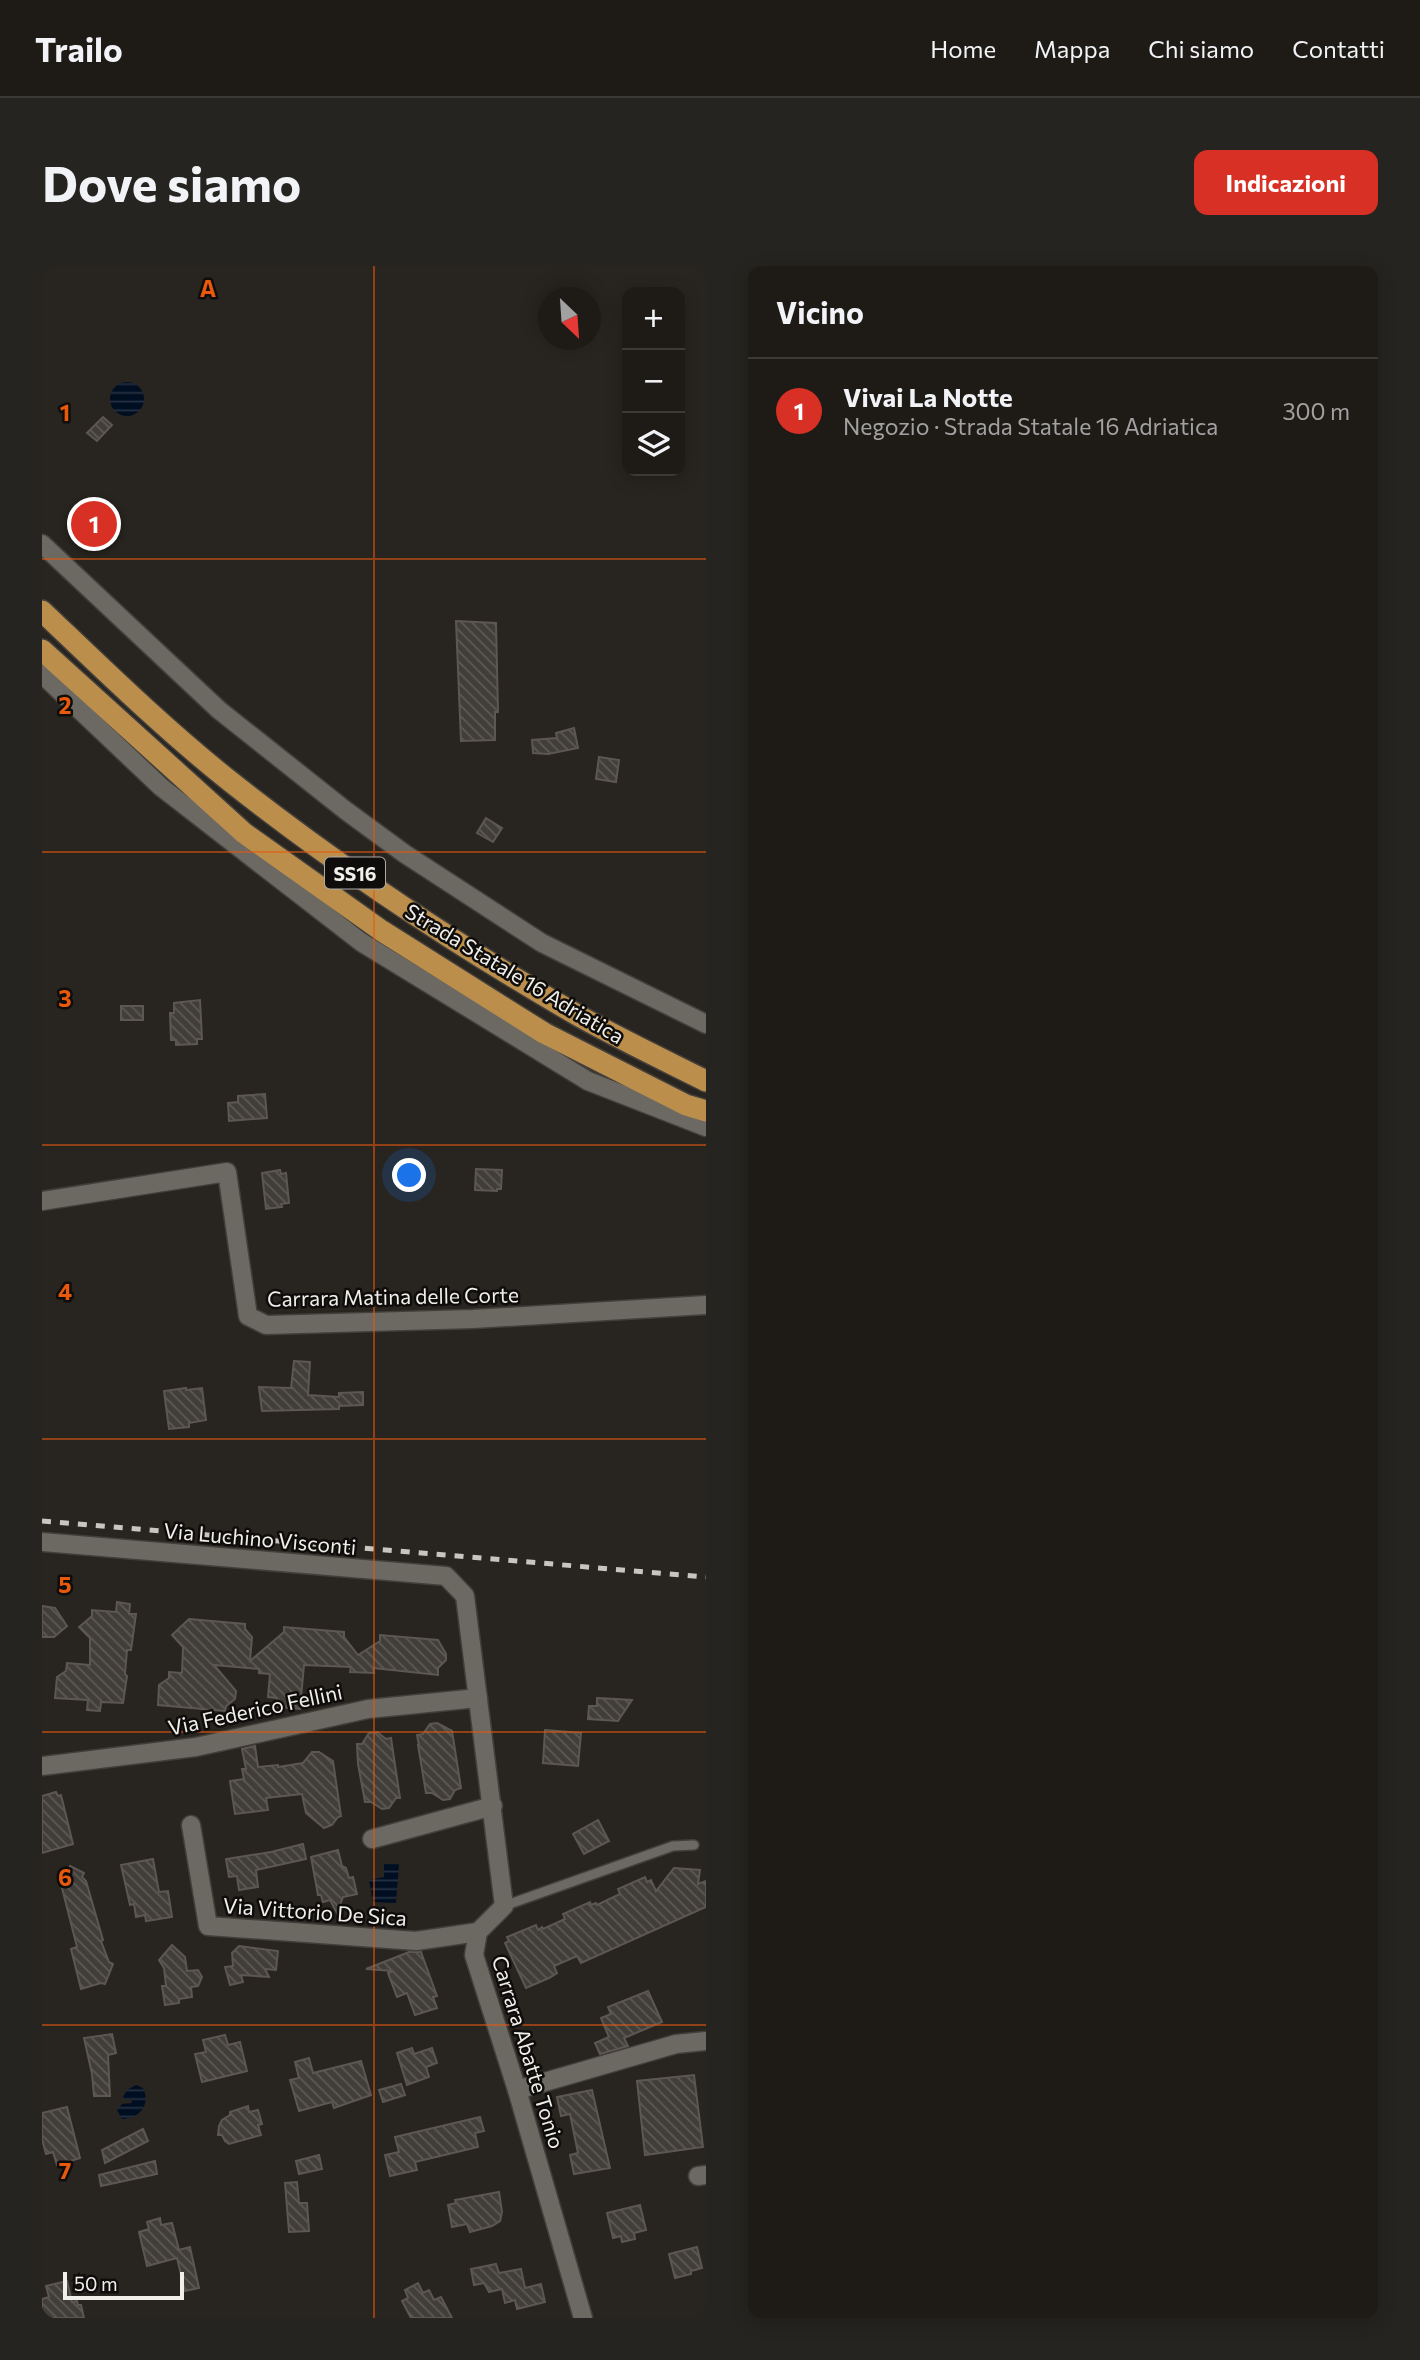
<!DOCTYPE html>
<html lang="it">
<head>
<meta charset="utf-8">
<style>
  body { margin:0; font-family:Commissioner,sans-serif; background:#262420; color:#f1f3f6 }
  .controls { position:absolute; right:21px; top:21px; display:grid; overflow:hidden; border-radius:14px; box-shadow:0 4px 18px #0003 }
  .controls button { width:63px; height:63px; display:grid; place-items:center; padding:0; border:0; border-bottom:2px solid #3c3936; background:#1e1b17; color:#f1f3f6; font:35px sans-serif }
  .compass { position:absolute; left:496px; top:21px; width:63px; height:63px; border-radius:50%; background:#1e1b17; box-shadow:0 4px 18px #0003; rotate:155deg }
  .scale { position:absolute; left:21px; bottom:18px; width:121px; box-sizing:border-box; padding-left:7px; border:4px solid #f1efeb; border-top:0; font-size:19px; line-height:24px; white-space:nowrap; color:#f1efeb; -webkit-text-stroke:5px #0f0d0b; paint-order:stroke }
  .you { position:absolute; left:368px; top:910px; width:24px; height:24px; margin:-18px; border:5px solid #fff; border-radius:50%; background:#1a73e8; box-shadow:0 0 0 10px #1a73e833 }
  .badge { display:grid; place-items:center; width:46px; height:46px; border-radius:50%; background:#d93025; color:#fff; font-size:23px; font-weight:700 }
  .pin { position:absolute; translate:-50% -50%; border:4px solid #fff; box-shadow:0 2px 7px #0006 }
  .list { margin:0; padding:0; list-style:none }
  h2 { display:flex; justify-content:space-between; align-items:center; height:91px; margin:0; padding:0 28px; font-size:30px }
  h2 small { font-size:23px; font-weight:400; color:#a1a1a1 }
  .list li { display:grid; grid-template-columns:46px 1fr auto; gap:21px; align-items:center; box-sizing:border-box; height:105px; padding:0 28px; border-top:2px solid #3c3936 }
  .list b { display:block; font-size:26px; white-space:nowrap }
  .list p { margin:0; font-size:23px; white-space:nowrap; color:#a1a1a1 }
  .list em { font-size:23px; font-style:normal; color:#a1a1a1 }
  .icon { flex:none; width:38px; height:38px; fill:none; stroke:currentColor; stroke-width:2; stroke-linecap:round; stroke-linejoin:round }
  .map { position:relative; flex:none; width:664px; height:2052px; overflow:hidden; border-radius:14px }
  header { display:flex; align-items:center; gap:42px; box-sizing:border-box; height:98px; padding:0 35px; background:#1e1b17; border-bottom:2px solid #3c3936 }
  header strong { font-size:33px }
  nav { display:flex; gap:38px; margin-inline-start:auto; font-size:24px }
  .intro { display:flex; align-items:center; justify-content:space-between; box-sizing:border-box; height:168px; padding:0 42px }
  h1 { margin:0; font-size:49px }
  .button { padding:18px 32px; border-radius:14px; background:#d93025; color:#fff; font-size:24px; font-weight:700 }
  main { display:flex; gap:42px; padding:0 42px }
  aside { flex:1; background:#1e1b17; border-radius:14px; box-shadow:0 4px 18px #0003 }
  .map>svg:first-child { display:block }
  .water { fill:url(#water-rules) }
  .building { fill:url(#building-back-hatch); stroke:#5c5752; stroke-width:2 }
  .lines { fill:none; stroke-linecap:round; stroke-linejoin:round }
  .service-casing { stroke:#423f3b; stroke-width:12 }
  .minor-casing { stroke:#423f3b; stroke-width:21 }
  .trunk-casing { stroke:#423f3b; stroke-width:24 }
  .service { stroke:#6c6862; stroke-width:9 }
  .minor { stroke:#6c6862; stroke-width:18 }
  .trunk { stroke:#bb8e4c; stroke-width:21 }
  .rail { stroke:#c9c6c2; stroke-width:5; stroke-dasharray:9 9; stroke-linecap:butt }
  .grid { fill:none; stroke:#e8590c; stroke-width:2; stroke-opacity:0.55 }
  .labels { text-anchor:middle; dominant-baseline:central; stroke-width:5; stroke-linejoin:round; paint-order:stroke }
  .shield { fill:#0f0d0b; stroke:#adaba8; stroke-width:2 }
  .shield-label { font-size:19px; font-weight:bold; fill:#f1efeb }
  .street-label { font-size:21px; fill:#f1efeb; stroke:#0f0d0b }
  .grid-label { font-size:23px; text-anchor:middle; font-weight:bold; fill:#e8590c; stroke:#0f0d0b; stroke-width:5; stroke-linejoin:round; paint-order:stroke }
</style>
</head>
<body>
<header>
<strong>Trailo</strong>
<nav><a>Home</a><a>Mappa</a><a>Chi siamo</a><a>Contatti</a></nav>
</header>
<div class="intro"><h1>Dove siamo</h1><a class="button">Indicazioni</a></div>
<main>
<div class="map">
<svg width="664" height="2052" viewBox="0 0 664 2052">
  <defs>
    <pattern id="water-rules" width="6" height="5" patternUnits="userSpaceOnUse" patternTransform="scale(1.75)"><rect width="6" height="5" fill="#000e22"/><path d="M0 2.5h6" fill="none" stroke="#263142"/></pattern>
    <pattern id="building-back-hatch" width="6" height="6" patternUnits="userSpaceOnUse" patternTransform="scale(1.75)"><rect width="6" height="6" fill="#413d38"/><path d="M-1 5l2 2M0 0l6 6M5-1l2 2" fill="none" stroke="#5d5955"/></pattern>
  </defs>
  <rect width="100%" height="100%" fill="#28241f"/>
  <g class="water">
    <circle cx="85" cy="133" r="17"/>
    <path d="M342,1598H357L354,1637L331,1636L327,1614L342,1611Z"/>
    <path d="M94,1819L101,1822C109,1839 98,1852 80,1853L75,1844L80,1838L90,1837L89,1833L83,1834L81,1831L85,1824Z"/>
  </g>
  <g class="building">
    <path d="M61,151L70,159L55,175L45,167Z"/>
    <path d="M414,355L454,357L456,446H453V474L419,475Z"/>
    <path d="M532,462L536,482L506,488L491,487L490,474L515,472L514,467Z"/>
    <path d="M557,491L577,494L574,516L554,513Z"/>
    <path d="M444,552L460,562L451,576L435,567Z"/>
    <path d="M158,734L160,773H155V778L134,779V774H129L128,747H132V737Z"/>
    <rect x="79" y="740" width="22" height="14"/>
    <path d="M223,828L225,852L187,855L186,837L196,836V830Z"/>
    <path d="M434,903L460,904L459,923H455V925L433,924Z"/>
    <path d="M238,904L239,908L244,907L247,937L239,938L240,941L224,943L220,907Z"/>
    <path d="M252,1095L268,1096L266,1129L297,1131V1127L321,1126V1139L297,1140V1143L220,1145L217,1121L249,1122Z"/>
    <path d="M144,1122V1124L160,1122L164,1154L147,1157V1161L127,1163L122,1125Z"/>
    <path d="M75,1336L88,1338L87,1348H94L89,1384H85L83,1408L85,1410L81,1437L59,1436L58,1445L45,1444L46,1434L13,1432L15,1411L24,1405L25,1397L48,1399V1372L37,1361L50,1350V1344L74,1346Z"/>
    <path d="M0,1340L13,1342L25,1360L12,1371H0Z"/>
    <path d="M147,1353L203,1358V1363L210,1371L208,1395L242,1366V1361L302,1366V1371L316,1389L338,1375V1369L396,1374L404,1388V1394L396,1402V1409L331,1402L332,1407L308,1406L309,1401L262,1399L258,1443L234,1441L235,1432L226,1431L228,1408L217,1407V1403L172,1399L194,1425L193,1433L184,1440L183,1445L116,1439L117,1419L127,1412V1406L140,1407L141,1381L130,1369Z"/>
    <path d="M555,1432L590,1434L576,1455L546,1453L547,1440H555Z"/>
    <path d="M395,1457L410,1465L419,1522L413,1524L408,1533L401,1534L390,1527H384L376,1479H377L375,1469L381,1468L388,1458Z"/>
    <path d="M503,1464L539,1467L536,1500L501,1497Z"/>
    <path d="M335,1466L344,1473L349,1472L358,1532H354L347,1542L340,1543L329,1536H323L316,1498L315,1478H320L327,1467Z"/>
    <path d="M213,1480L216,1501L236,1499V1501L261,1497L270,1486H277L291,1495L299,1550L296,1551L290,1559L282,1562L264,1547L260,1528L224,1532L226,1544L193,1548L188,1515L202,1513L200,1503H204L200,1483Z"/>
    <path d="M14,1526L16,1530L19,1529L31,1578L0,1587V1530Z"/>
    <path d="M556,1554L567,1575L542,1588L531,1568Z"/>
    <path d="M261,1578L264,1593L214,1604L216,1621L197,1624L195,1610L187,1611L184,1593L229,1586Z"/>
    <path d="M296,1584L300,1600L304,1602L307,1612L311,1611L315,1628L301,1631L295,1647L288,1634L281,1636L279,1629H276L269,1591Z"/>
    <path d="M111,1593L117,1626L126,1625L130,1651L104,1655L103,1649L94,1651L92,1638L88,1639L79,1599Z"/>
    <path d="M28,1600L42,1607L40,1611L44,1615L61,1674L59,1675L67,1696L71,1698L63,1718L59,1717L39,1723L29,1683L35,1681L18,1614L23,1612Z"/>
    <path d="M632,1602L658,1604L656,1618L664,1615V1641L539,1697L535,1690L512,1700L515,1707L507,1712L484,1722L463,1677L467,1675L465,1671L494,1659L496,1664L500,1661L501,1663L523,1653L521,1648L548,1636L549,1639L554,1637L555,1639L578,1628L576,1623L603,1611L605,1616L609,1614L614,1625Z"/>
    <path d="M130,1679L143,1691L145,1705L156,1704L160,1711L156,1720L149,1721L150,1731L137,1733V1737L123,1739L120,1720H124L122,1702L117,1694Z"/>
    <path d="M197,1680L236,1685L234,1704L223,1703L227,1711L199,1709L201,1716L188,1719L183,1701L191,1700L190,1687Z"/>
    <path d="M367,1686H379L395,1730L391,1731L395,1742L373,1749L365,1727L355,1731L346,1707L351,1705L324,1703Z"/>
    <path d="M606,1725L620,1756L582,1772L586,1780L558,1788L553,1777L567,1771L559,1752L569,1748L566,1741Z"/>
    <path d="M70,1768L74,1787L66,1789L68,1830H52L50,1808L42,1772Z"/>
    <path d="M183,1769L186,1779L198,1776L205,1805L160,1816L153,1788L164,1786L161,1774Z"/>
    <path d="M370,1782L372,1788L390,1782L395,1797L384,1801L387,1811L365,1819L355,1787Z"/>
    <path d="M267,1792L271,1807L319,1795L329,1829L292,1842L290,1836L257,1845L248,1814L257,1812L253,1796Z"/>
    <path d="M652,1809L661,1881L603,1889L595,1815Z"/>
    <path d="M359,1818L363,1829L341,1836L337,1824Z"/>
    <path d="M550,1824L568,1902L532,1908L528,1889L536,1887L528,1848L519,1850L515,1831Z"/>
    <path d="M206,1840L207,1846L216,1844L220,1858L216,1859L219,1869L187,1878L183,1875L180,1869H176L177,1860L180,1854L188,1849V1846Z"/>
    <path d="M25,1841L38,1892L15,1899L11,1886L4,1888L0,1873V1847Z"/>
    <path d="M438,1851L442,1865L433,1867L436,1881L373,1896L375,1904L348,1910L343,1889L357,1886L353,1871Z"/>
    <path d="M101,1863L106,1875L63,1897L60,1884Z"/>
    <path d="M277,1889L280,1903L257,1908L254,1895Z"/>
    <path d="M113,1895L115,1908L59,1920L57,1909Z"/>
    <path d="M255,1916L257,1937H265L267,1965L247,1966L243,1917Z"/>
    <path d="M457,1926L460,1946L458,1955L450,1960L428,1966L425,1958L410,1961L406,1939L414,1937L413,1934Z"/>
    <path d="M598,1939L604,1964L592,1967L593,1973L580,1976L579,1970L571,1972L565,1947Z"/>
    <path d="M118,1952L119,1959L130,1957L137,1984L148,1981L157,2022L143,2025L135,1992L105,2000L97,1966L107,1963L105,1956Z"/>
    <path d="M655,1981L660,2002L649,2005V2008L633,2012L627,1988Z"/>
    <path d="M454,1998L457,2007L479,2003L483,2022L499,2018L503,2036L475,2043L473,2034L463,2037L460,2023L447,2026L442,2017L432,2019L429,2003Z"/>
    <path d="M25,2015L30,2036L35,2035L36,2039H39L42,2052H0V2033L7,2031L4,2020Z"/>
    <path d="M376,2017L381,2027L387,2024L392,2034L399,2031L410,2052H369L360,2035L366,2032L363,2024Z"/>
  </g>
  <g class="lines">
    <g class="service-casing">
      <path id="service" d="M462,1640L631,1580L652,1579"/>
    </g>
    <g class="minor-casing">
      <g id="minor">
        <path d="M0,278L177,444L303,544L363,588L500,677L664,758"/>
        <path d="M0,408L119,521L319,676L546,815L664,861"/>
        <path d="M0,935L185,906L206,1050L224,1059L431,1053L664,1039"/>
        <path d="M0,1276L404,1310L423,1330L462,1640L436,1666L432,1689L475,1824L541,2052"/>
        <path d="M0,1500L154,1481L326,1443L436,1432"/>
        <path d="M149,1559L166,1660L374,1675L436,1666"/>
        <path d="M330,1573L451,1540"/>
        <path d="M475,1824L634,1778L664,1775"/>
        <path d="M656,1910L664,1909"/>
      </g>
    </g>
    <g class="trunk-casing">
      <g id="trunk">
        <path d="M0,345C61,403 122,463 189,516C298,602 416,680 537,750C578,773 622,794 664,815"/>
        <path d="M0,384L202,567L340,665L502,767L644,839L664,845"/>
      </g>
    </g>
    <use href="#service" class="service"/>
    <use href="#minor" class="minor"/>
    <use href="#trunk" class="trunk"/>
    <path class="rail" d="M0,1255L664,1311"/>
  </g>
  <path class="grid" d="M332,0V2052M0,293H664M0,586H664M0,879H664M0,1173H664M0,1466H664M0,1759H664"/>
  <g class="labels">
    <rect class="shield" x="283" y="591.5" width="60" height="31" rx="5"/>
    <g class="shield-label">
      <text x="313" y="607">SS16</text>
    </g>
    <g class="street-label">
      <text transform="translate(473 707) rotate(31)">Strada Statale 16 Adriatica</text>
      <text transform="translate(351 1030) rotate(-1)">Carrara Matina delle Corte</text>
      <text transform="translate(218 1272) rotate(5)">Via Luchino Visconti</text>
      <text transform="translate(213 1443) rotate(-12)">Via Federico Fellini</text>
      <text transform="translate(273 1645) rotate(4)">Via Vittorio De Sica</text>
      <text transform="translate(487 1786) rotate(73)">Carrara Abatte Tonio</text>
    </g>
  </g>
  <g class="grid-label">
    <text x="166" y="31">A</text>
    <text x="23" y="155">1</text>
    <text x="23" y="448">2</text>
    <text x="23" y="741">3</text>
    <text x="23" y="1034">4</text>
    <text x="23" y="1327">5</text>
    <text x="23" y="1620">6</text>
    <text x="23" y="1913">7</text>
  </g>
</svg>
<div class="controls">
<button>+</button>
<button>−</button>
<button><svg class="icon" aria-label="layers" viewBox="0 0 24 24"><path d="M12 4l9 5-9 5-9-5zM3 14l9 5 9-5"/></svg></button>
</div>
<svg class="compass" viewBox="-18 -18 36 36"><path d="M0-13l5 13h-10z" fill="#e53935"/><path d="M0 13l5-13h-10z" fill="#a1a1a1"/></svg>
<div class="scale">50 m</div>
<div class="you"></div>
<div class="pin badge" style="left:52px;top:258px">1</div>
</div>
<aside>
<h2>Vicino<small></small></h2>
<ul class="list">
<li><span class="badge">1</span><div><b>Vivai La Notte</b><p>Negozio · Strada Statale 16 Adriatica</p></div><em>300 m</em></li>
</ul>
</aside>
</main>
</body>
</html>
